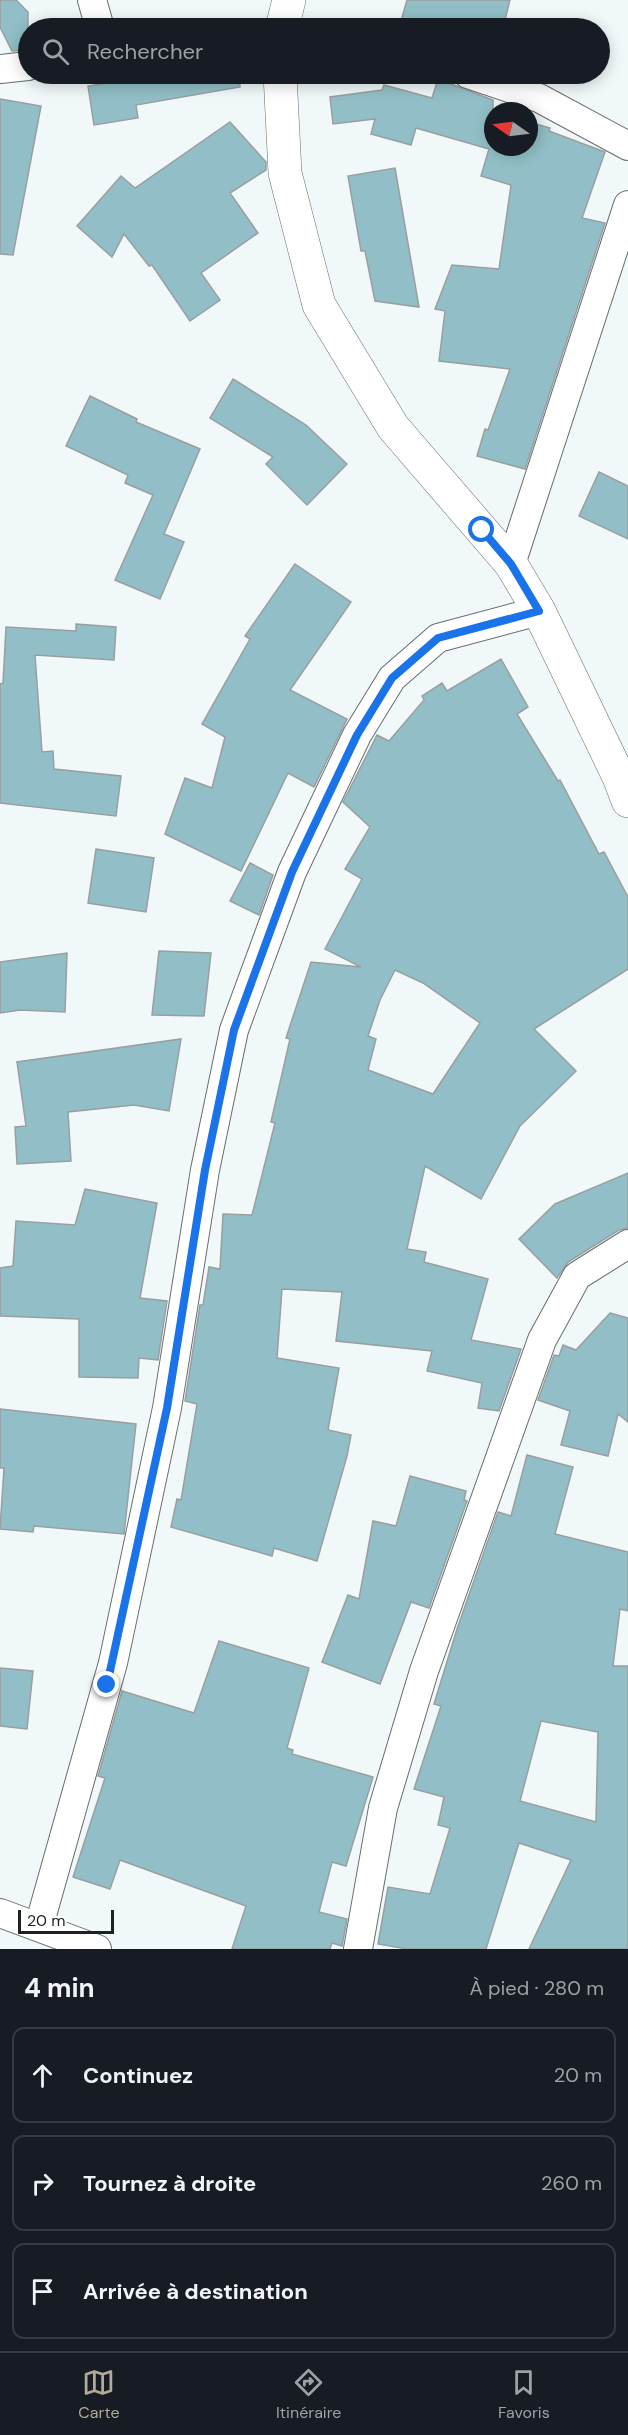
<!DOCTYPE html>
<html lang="fr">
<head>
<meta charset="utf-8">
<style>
  body { margin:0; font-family:"DM Sans",sans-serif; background:#242831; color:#f1f3f6 }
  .compass { position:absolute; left:484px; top:102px; width:54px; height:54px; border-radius:50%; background:#171b24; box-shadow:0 3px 15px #0003; rotate:284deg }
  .scale { position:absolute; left:18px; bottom:15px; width:96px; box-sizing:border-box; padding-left:6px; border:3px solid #1e2021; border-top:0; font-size:16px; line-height:21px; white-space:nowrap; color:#1e2021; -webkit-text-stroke:4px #fff; paint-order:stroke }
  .stop { position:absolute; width:18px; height:18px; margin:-14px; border:4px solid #1a73e8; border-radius:50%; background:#fff }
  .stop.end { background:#1a73e8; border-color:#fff; box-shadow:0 2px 6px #0008 }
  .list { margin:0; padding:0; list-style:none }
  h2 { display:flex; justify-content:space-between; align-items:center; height:78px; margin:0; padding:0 24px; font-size:26px }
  h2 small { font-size:20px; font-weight:400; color:#9ea1a6 }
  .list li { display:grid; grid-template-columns:39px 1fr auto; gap:18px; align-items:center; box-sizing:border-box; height:96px; margin:0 12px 12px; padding:0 12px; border:2px solid #363941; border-radius:12px }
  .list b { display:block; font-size:22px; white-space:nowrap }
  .list em { font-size:20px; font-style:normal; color:#9ea1a6 }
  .icon { flex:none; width:33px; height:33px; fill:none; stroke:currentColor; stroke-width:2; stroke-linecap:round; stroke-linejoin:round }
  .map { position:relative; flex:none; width:628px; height:1949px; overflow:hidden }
  .search { position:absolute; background:#171b24; box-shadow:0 3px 15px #0003; left:18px; right:18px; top:18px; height:66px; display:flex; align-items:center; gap:15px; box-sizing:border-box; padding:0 21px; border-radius:33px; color:#9ea1a6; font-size:22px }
  .sheet { height:402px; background:#171b24 }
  nav { display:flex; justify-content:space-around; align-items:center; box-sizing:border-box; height:84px; border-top:2px solid #363941; background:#171b24; font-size:16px; color:#9ea1a6 }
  nav a { display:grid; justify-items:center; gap:3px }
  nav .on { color:#b2ab96 }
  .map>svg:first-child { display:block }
  .building { fill:#92bfc7; stroke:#999fa0; stroke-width:1.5; fill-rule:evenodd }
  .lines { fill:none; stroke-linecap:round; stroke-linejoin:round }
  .street-casing { stroke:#676d6e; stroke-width:30 }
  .secondary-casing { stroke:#676d6e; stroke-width:34 }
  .street { stroke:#fff; stroke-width:28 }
  .secondary { stroke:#fff; stroke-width:33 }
  .route { stroke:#1a73e8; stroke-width:8 }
</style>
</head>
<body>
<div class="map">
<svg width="628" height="1949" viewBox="0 0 628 1949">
  <rect width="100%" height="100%" fill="#f1f8f9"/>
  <g class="building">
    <path d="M0,0H16L28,12V50L12,51L0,27Z"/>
    <path d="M407,0H510L503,28H399Z"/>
    <path d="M162,74H239L240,87L136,105L138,118L94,125L88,86Z"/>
    <path d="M438,79L493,100V147H529V122L550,128L549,131L605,152L582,218L605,223L525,469L477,456L485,429L488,430L510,369L439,361L445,311L435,309L452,265L499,269L511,185L481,176L489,149L416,128L411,145L371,134L375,119L333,124L330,97L382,90L384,85L432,98Z"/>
    <path d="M0,99L41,106L13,255L0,254Z"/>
    <path d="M230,122L266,162V170L230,193L258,233L201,273L220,300L190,321L152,265L149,266L124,234L112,257L77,226L121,176L135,188Z"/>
    <path d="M395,168L419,307L375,301L365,251H361L348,176Z"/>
    <path d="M233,379L306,425L347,464L307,505L266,464L273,457L210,418Z"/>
    <path d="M90,396L137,419L136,422L200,449L164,534L184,542L160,599L115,580L153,495L125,483L128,475L66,446Z"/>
    <path d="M599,472L628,486V539L579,516Z"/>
    <path d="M295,564L351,602L290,690L347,719L314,787L288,773L241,871L165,834L185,778L212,788L225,737L202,724L250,639L245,636Z"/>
    <path d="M76,624L116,627L114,660L35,655L42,752L53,751L54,769L121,776L116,816L0,803V684L3,683L6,627L76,631Z"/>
    <path d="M501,659L528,707L517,714L558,781L560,780L599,854L604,852L628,897V969L534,1029L576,1071L520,1126L481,1199L425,1166L407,1249L426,1252L424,1262L488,1279L471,1340L521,1349L499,1411L478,1408L482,1383L427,1371L432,1351L336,1341L342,1292L282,1289L277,1358L339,1368L328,1430L351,1435L347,1456L317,1561L274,1548L272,1556L171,1527L177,1499L181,1500L197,1404L185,1401L200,1305H203L209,1267L220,1269L223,1214L252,1215L275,1123L271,1122L290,1039L286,1038L311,962L361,967L325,949L362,879L345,869L370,827L343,802L377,735L389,741L424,700L422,696L442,683L447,691ZM395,970L423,983L480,1023L433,1094L368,1070L376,1039L368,1036L380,1000Z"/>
    <path d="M96,849L154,858L146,912L88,903Z"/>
    <path d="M250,863L273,875L259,915L230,901Z"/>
    <path d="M159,951L211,953L204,1016L152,1015Z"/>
    <path d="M67,953L65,1012L20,1010L0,1013V962Z"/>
    <path d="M181,1039L169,1111L134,1105L68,1112L71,1161L17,1164L15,1127L26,1126L17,1062Z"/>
    <path d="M628,1173V1228L619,1230L568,1262L557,1278L519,1239L555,1204Z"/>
    <path d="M85,1189L157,1203L140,1298L167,1301L158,1360L139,1358L138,1378L79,1377V1319L0,1316V1268L13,1266L16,1221L75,1225Z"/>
    <path d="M610,1313L628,1318V1422L618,1414L608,1456L561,1445L570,1411L538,1400L554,1355L559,1356L563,1345L576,1350Z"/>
    <path d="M0,1409L136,1424L124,1534L34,1526L33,1532L0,1529L4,1468H0Z"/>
    <path d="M527,1455L573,1467L555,1534L628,1552V1611L620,1609L613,1666H628V1949H529L571,1860L519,1843L486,1949H407L378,1944L388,1887L430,1894L450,1828L438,1825L444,1797L414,1789L441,1706L434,1704L457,1629L498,1512L511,1516ZM541,1721L598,1732L596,1822L520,1801Z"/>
    <path d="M410,1476L466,1491L464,1500L467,1501L429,1608L411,1602L380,1684L322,1662L348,1595L359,1599L373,1521L396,1526Z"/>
    <path d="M219,1641L309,1668L287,1748L293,1750L292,1754L373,1777L346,1866L332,1862L319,1912L347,1919L342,1946L332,1943L330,1949H232L246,1906L120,1860L110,1889L73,1877L105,1778L98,1776L122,1691L194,1713Z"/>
    <path d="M0,1668L33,1671L27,1729L0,1726Z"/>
  </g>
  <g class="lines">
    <g class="street-casing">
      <g id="street">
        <path d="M92,0L100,28"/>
        <path d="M0,69L28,66"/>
        <path d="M468,74L539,98L628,146"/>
        <path d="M511,564L628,205"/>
        <path d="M0,1913L97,1949"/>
        <path d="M39,1926L113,1663L167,1408L205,1170L234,1030L292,872L357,735L392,678L438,638L539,611"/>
        <path d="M358,1949L383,1808L424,1671L542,1340L577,1276L628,1244"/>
      </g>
    </g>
    <g class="secondary-casing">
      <g id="secondary">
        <path d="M282,28L289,0"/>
        <path d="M280,74L285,173L319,305L393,427L511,564L539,611L619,777L628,801"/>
      </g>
    </g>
    <use href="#street" class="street"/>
    <use href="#secondary" class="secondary"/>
  </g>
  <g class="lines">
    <path class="route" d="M107,1685L167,1408L205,1170L234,1030L292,872L357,735L392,678L438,638L539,611L511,564L482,530"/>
  </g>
</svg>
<svg class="compass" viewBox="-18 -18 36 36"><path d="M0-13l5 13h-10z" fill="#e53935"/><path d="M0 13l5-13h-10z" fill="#9ea1a6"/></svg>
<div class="scale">20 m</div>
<div class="stop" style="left:482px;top:530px"></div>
<div class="stop end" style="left:107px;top:1685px"></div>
<div class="search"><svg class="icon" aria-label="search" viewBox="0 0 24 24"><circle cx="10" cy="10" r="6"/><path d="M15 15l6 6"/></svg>Rechercher</div>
</div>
<section class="sheet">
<h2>4 min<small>À pied · 280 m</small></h2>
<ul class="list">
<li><svg class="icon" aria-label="ahead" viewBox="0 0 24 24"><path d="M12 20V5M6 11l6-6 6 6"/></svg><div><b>Continuez</b></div><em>20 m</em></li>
<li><svg class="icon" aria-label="right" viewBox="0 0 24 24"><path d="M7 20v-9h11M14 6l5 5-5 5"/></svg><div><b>Tournez à droite</b></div><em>260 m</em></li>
<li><svg class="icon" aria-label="arrive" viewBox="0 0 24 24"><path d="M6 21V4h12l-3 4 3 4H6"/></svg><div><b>Arrivée à destination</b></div></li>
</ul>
</section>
<nav>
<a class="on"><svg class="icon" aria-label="map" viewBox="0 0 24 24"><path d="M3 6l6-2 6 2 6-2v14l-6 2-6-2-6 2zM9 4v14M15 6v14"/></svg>Carte</a>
<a><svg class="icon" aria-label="directions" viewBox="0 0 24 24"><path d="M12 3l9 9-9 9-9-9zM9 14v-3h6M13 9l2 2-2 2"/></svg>Itinéraire</a>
<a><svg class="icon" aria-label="saved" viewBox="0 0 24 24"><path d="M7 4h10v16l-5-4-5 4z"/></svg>Favoris</a>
</nav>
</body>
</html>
